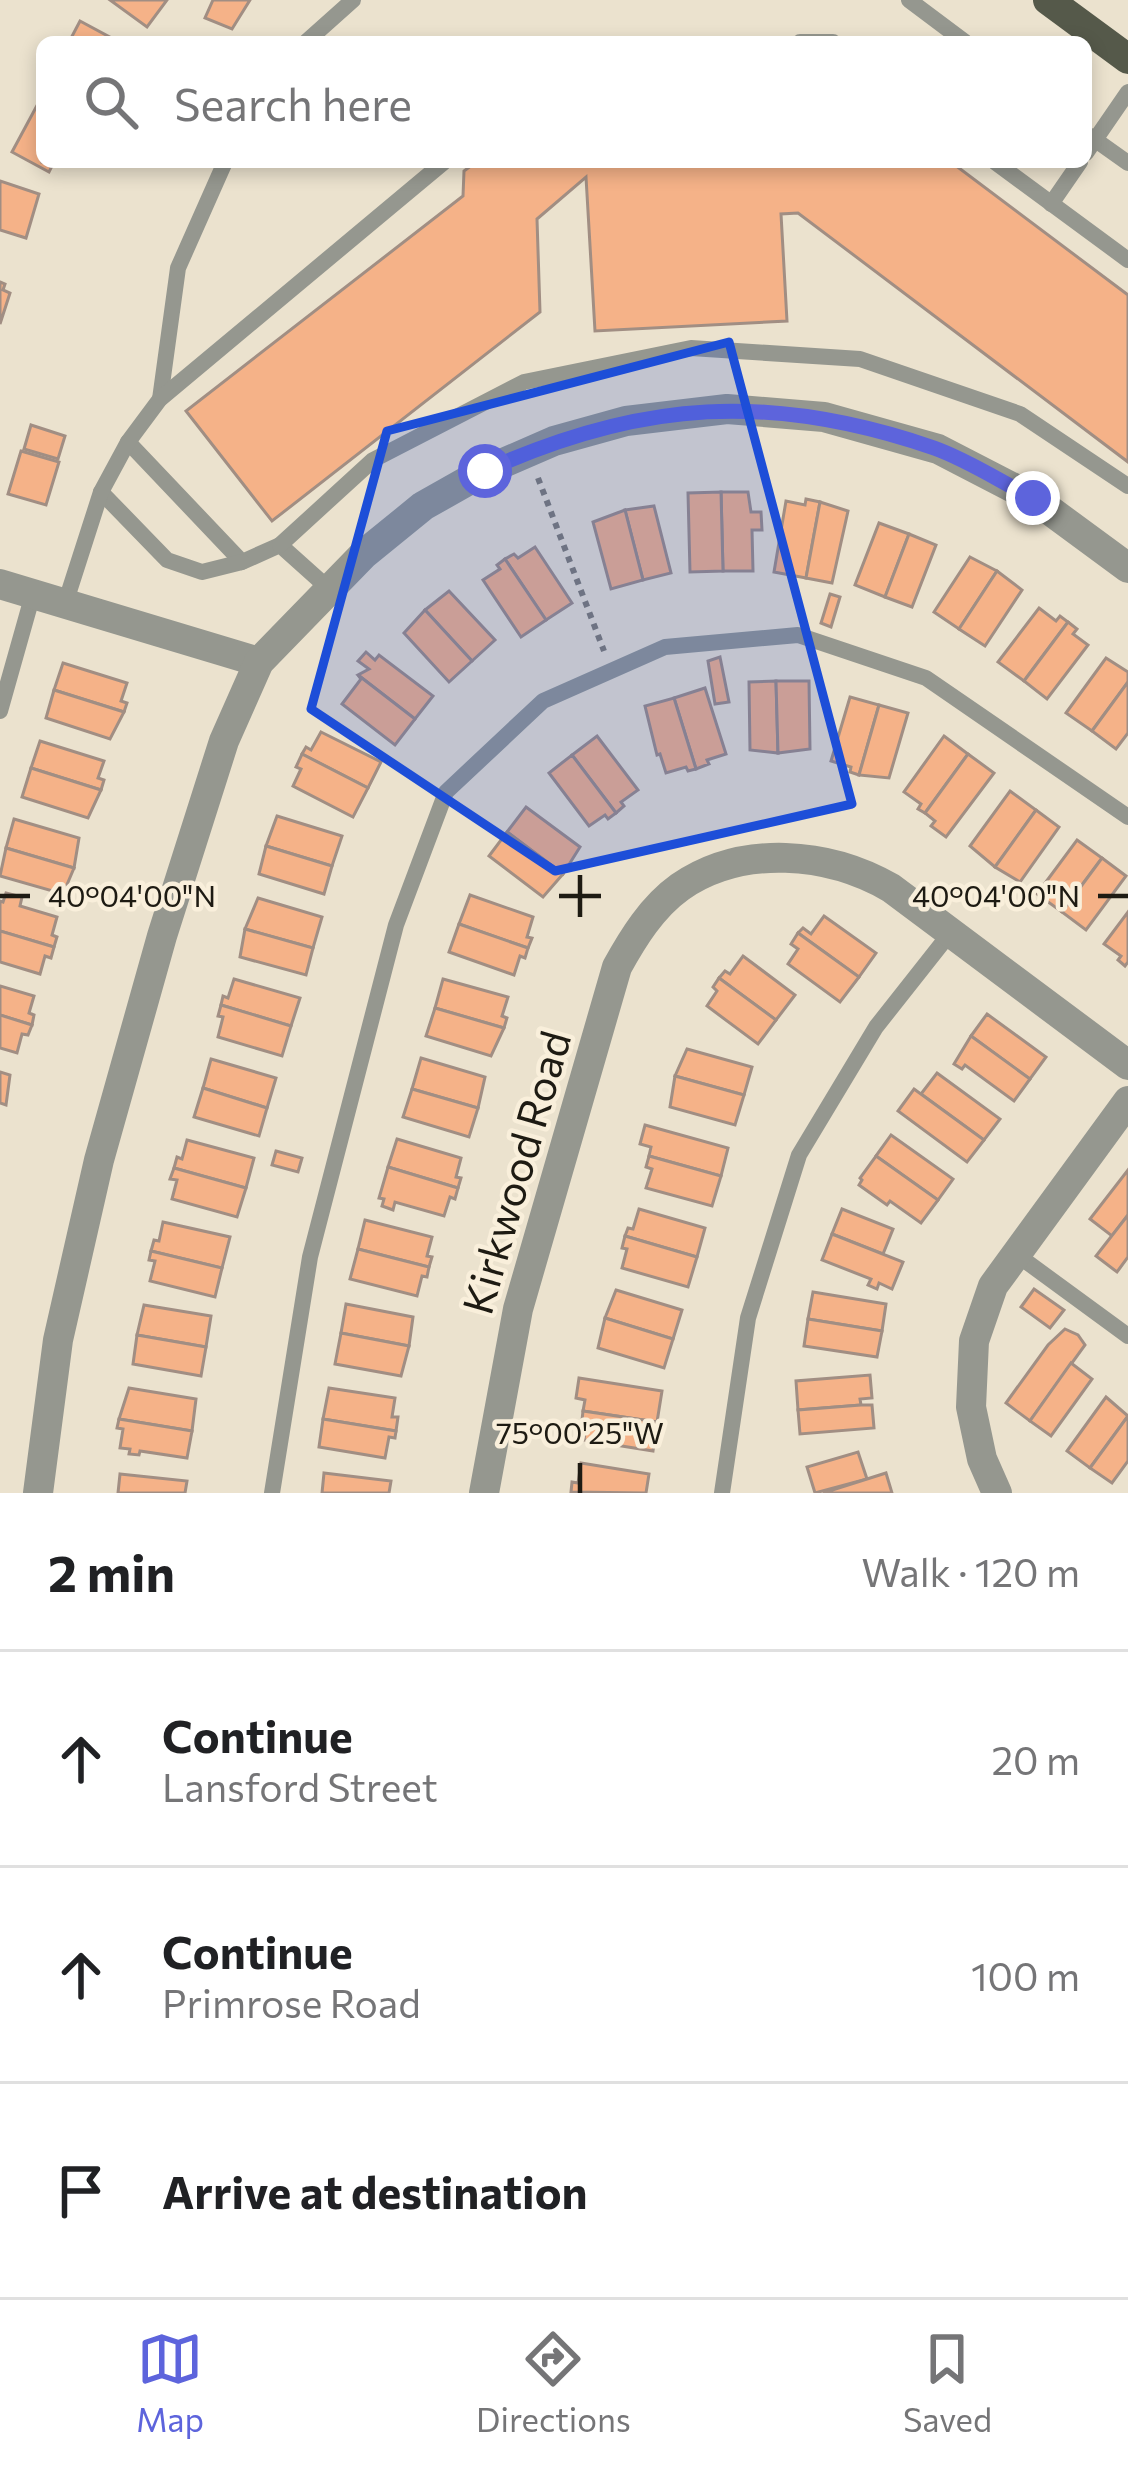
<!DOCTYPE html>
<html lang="en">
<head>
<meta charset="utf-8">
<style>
  body { margin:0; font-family:Commissioner,sans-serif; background:#f2f2f2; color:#202124 }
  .stop { position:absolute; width:36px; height:36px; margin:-27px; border:9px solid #5d64dc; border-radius:50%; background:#fff }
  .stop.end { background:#5d64dc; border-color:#fff; box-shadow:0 3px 12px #0008 }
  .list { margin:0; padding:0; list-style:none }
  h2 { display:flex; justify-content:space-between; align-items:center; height:156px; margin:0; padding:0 48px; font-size:51px }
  h2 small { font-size:39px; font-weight:400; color:#757577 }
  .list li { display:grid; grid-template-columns:78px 1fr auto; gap:36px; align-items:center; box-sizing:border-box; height:216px; padding:0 48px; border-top:3px solid #e0e0e0 }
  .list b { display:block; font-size:45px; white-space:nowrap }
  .list p { margin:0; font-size:39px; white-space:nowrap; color:#757577 }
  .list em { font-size:39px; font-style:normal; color:#757577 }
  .icon { flex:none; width:66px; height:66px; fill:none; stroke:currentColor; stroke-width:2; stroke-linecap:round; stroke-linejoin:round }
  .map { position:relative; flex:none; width:1128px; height:1493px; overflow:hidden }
  .search { position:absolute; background:#fff; box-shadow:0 6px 18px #0003; left:36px; right:36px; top:36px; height:132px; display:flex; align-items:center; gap:30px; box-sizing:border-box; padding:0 42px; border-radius:18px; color:#757577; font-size:45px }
  .sheet { height:804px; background:#fff }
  nav { display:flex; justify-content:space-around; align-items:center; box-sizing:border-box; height:168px; border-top:3px solid #e0e0e0; background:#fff; font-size:33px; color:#757577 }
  nav a { display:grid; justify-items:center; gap:6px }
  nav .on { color:#5d64dc }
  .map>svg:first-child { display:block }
  .building { fill:#f5b288; stroke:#a18e83; stroke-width:3 }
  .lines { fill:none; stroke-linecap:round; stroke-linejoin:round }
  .path { stroke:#827c6e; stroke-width:6; stroke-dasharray:6 6; stroke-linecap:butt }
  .lane { stroke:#95978f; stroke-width:16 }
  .street { stroke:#95978f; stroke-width:30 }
  .primary { stroke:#55594a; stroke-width:30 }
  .route { stroke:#5d64dc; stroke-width:15 }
  .marked { fill:#1d4ed8; fill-opacity:0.2; stroke:#1d4ed8; stroke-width:9; stroke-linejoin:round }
  .ticks { fill:none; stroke:#1e1b13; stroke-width:4.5 }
  .labels { text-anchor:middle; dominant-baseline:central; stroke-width:9; stroke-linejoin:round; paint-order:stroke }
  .street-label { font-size:42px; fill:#1e1b13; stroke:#f9efdb }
  .ticks-label { font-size:30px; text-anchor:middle; fill:#1e1b13; stroke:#f9efdb; stroke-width:9; stroke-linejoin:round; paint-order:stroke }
</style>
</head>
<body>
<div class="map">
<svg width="1128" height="1493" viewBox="0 0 1128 1493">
  <rect width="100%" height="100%" fill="#ebe2ce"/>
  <g class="building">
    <path d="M110,0H167L147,27Z"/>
    <path d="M213,0H250L232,29L205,18Z"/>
    <path d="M80,21L117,41V42H69Z"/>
    <path d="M41,98L42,162H54L49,172L12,152Z"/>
    <path d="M476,162H951L1128,295V462L798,213L781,214L787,321L595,331L586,177L537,219L540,312L272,521L186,411L463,196L464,171Z"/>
    <path d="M0,181L39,194L26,238L0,230Z"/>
    <path d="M0,282L5,284L3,290L10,293L0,324Z"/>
    <path d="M31,425L65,436L58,459L24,449Z"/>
    <path d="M21,451L59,462L46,505L8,494Z"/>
    <path d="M721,492H748L751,512H761L762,530H752L753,571H723Z"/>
    <path d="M721,492L723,571L690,572L688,493Z"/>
    <path d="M806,499L820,502L806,578L774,572L786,501L805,505Z"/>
    <path d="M820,502L848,511L832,583L806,578Z"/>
    <path d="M654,506L671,573L643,580L625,510Z"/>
    <path d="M625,510L643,580L611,589L593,522Z"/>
    <path d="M879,523L909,534L885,597L855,585Z"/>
    <path d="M909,534L936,545L912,607L885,597Z"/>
    <path d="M535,547L572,603L546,620L505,559L514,554L518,558Z"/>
    <path d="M970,557L997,571L959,629L934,612Z"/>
    <path d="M505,559L546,620L521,637L483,580L500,569L497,565Z"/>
    <path d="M997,571L1022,590L985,646L959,629Z"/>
    <path d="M449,591L495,640L472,661L425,610Z"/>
    <path d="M830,594L840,597L831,627L821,623Z"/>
    <path d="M1039,608L1056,621L1060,616L1068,622L1024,681L998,662Z"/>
    <path d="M425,610L472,661L449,682L404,633Z"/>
    <path d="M1068,622L1077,629L1073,634L1088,645L1047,699L1024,681Z"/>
    <path d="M366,652L375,660L379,655L433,696L415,719L358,675L369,669L358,661Z"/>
    <path d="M720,657L729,702L715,704L708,661Z"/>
    <path d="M1106,658L1128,672V682L1092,731L1066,713Z"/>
    <path d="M63,663L127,683L121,701L127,703L124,712L54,690Z"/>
    <path d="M358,675L415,719L395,745L342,704L361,679Z"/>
    <path d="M776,681L778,753L750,750L749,682Z"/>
    <path d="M776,681H809L810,749L778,753Z"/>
    <path d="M1128,682V733L1116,749L1092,731Z"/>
    <path d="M705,688L726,754L707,760L709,764L696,769L674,698Z"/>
    <path d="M54,690L124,712L110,739L46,718Z"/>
    <path d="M850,697L879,705L859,775L850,772L851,767L831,761Z"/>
    <path d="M674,698L696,769L688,771L686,767L666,773L660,754L657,755L645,706Z"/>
    <path d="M879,705L908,713L889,778L859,775Z"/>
    <path d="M321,732L381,762L368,788L302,754L306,747L311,750Z"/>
    <path d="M597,736L638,790L621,802L624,806L616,813L572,755Z"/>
    <path d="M944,736L968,754L925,813L918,809L921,804L904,792Z"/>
    <path d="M40,741L104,761L98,778L104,780L101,790L31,768Z"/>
    <path d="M302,754L368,788L353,817L293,786L301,769L296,767Z"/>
    <path d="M968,754L994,773L946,837L931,826L935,821L925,813Z"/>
    <path d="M572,755L616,813L608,819L605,815L589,826L549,773Z"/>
    <path d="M31,768L101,790L88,818L22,797Z"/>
    <path d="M1010,791L1036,810L995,867L970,846Z"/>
    <path d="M526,807L580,847L563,874L507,832Z"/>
    <path d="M1036,810L1059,827L1020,882L995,867Z"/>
    <path d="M277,816L342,836L332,866L266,846Z"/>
    <path d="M14,819L79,838L74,868L6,848Z"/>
    <path d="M507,832L563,874L543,897L489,856Z"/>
    <path d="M1077,840L1102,858L1062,912L1037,894Z"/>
    <path d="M266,846L332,866L324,894L259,874Z"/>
    <path d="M6,848L74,868L63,894L0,876Z"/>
    <path d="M1102,858L1126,876L1086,930L1062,912Z"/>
    <path d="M6,893L22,897L20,906L57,917L52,935L57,937L54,947L0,931V901L3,902Z"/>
    <path d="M470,895L533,917L527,937L532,938L528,948L459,924Z"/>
    <path d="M258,898L322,917L313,948L245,929Z"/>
    <path d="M1128,912V962L1125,966L1118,960L1121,956L1104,944Z"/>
    <path d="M824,916L876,953L859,977L798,933L803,928L811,934Z"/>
    <path d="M459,924L528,948L525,958L520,956L514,975L449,952Z"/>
    <path d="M245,929L313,948L306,975L240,957Z"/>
    <path d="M0,931L54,947L51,958L45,956L40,974L0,962Z"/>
    <path d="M798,933L859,977L840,1002L788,964L798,949L791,944Z"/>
    <path d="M743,956L795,995L776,1020L719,978L725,971L730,974Z"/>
    <path d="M719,978L776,1020L758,1044L707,1006L717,991L713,987Z"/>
    <path d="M234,979L300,998L291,1026L221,1005L223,996L228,998Z"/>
    <path d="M443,979L508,997L502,1016L507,1018L504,1028L435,1008Z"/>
    <path d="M0,986L34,996L29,1013L34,1015L32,1025L0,1015Z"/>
    <path d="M221,1005L291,1026L282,1056L218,1037L223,1017L218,1016Z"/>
    <path d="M435,1008L504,1028L491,1056L426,1036Z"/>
    <path d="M987,1014L1046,1057L1030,1079L971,1036Z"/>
    <path d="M0,1015L32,1025L28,1035L22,1034L17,1053L0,1048Z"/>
    <path d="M971,1036L1030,1079L1014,1101L965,1065L962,1069L954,1064Z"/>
    <path d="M687,1049L752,1067L744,1095L675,1076Z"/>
    <path d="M421,1058L485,1077L478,1108L412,1089Z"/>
    <path d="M211,1059L276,1078L267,1108L203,1088Z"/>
    <path d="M0,1072L10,1075L6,1105L0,1103Z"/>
    <path d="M937,1073L1000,1119L984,1140L921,1094Z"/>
    <path d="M675,1076L744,1095L735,1125L670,1107Z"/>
    <path d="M203,1088L267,1108L259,1136L194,1117Z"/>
    <path d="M412,1089L478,1108L469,1137L403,1117Z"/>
    <path d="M914,1089L984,1140L967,1162L898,1111Z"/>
    <path d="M645,1125L728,1148L721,1176L649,1156L651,1147L640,1144Z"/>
    <path d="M891,1135L953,1179L938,1200L876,1156Z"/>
    <path d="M397,1139L461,1158L456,1177L461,1178L458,1188L388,1167Z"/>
    <path d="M187,1140L254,1158L246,1188L174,1168L177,1157L182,1159Z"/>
    <path d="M276,1151L302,1158L298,1172L272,1165Z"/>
    <path d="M649,1156L721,1176L712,1206L646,1188L652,1169L646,1167Z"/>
    <path d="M876,1156L938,1200L921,1223L890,1201L887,1205L859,1185L862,1180L860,1178Z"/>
    <path d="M388,1167L458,1188L455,1199L450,1197L444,1216L395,1202L393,1210L382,1206L384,1199L379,1198Z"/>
    <path d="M174,1168L246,1188L237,1217L172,1199L177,1180L170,1179Z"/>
    <path d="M1128,1170V1215L1112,1236L1090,1219Z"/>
    <path d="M639,1209L705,1228L697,1257L625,1236L628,1228L633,1229Z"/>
    <path d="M842,1209L893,1229L883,1254L832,1234Z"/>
    <path d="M1128,1215V1257L1117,1272L1096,1256Z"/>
    <path d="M365,1220L432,1237L427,1256L432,1257L429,1267L358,1249Z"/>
    <path d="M163,1222L230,1237L222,1268L151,1251L154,1240L159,1241Z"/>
    <path d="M832,1234L903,1262L892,1289L879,1283L877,1289L868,1285L871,1279L822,1260Z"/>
    <path d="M625,1236L697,1257L688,1287L622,1268L627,1249L622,1248Z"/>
    <path d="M358,1249L429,1267L427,1277L422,1276L417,1296L350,1279Z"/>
    <path d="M151,1251L222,1268L215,1297L150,1281L155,1261L149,1260Z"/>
    <path d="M1034,1289L1064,1310L1050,1328L1021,1307Z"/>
    <path d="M616,1290L682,1310L673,1339L605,1318Z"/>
    <path d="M813,1292L886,1304L882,1331L808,1319Z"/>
    <path d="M346,1304L413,1317L409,1346L341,1333Z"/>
    <path d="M144,1305L211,1316L206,1347L137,1335Z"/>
    <path d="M605,1318L673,1339L664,1368L598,1348Z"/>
    <path d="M808,1319L882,1331L877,1357L804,1346Z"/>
    <path d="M1065,1329L1078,1335L1085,1345L1030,1421L1006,1403L1048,1345Z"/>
    <path d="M341,1333L409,1346L401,1376L335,1364Z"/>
    <path d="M137,1335L206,1347L201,1376L133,1364Z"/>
    <path d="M1071,1363L1092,1379L1051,1436L1030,1421Z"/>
    <path d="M870,1375L872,1398L860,1399L861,1405L798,1410L796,1381Z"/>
    <path d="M579,1378L662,1391L657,1422L583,1411L585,1400L576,1398Z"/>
    <path d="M129,1388L196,1399L192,1431L119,1419Z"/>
    <path d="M329,1388L395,1398L392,1417H398L396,1431L323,1419Z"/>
    <path d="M1106,1397L1128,1416L1090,1468L1067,1451Z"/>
    <path d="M861,1405H872L874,1428L800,1434L798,1410Z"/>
    <path d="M583,1411L657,1422L653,1451L584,1440L587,1420H582Z"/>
    <path d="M1128,1416V1461L1112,1483L1090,1468Z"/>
    <path d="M119,1419L192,1431L187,1458L140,1451L139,1455L129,1454L130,1449L120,1448L123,1429L117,1428Z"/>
    <path d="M323,1419L396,1431L395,1438L389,1437L385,1458L319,1447Z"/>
    <path d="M858,1452L867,1479L815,1493L807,1467Z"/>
    <path d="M581,1463L649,1474L646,1493L571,1492L572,1482L578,1483Z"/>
    <path d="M324,1473L391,1481L389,1493H322Z"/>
    <path d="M886,1473L892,1493H823L867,1479Z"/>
    <path d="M120,1474L187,1481L185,1493H118Z"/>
  </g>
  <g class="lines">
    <path class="path" d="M538,478L604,651"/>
    <g class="lane">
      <path d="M909,0L965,42"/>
      <path d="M306,42L353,0"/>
      <path d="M800,42H833"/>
      <path d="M1090,136L1128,163"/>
      <path d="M1086,153L1128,92"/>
      <path d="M995,162L1128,260"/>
      <path d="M1051,204L1080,162"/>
      <path d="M160,399L178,268L225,162"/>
      <path d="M128,442L242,562L280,545L328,588"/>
      <path d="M101,492L167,560L202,572L242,562"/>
      <path d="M280,545L373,460L524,382L691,348L860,359L1020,414L1128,486"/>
      <path d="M65,604L101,492L128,442L160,399L444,162"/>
      <path d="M0,711L33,594"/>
      <path d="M1016,1254L1128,1336"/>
      <path d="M272,1493L310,1257L396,925L446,792L543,701L665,647L798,635L926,678L1128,817"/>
      <path d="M722,1493L748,1318L799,1155L876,1027L951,932"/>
    </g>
    <g class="street">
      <path d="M0,584L259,662"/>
      <path d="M38,1493L58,1340L99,1160L162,936L224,741L259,662L364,554L423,506L485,471L554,441L626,421L727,409L824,417L938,449L1033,498L1128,568"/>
      <path d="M484,1493L518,1309L617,967C633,938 652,907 680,887C742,844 829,852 891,888L1128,1065"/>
      <path d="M997,1493L982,1459L971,1407L974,1341L993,1286L1128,1101"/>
    </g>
    <path class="primary" d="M1048,0L1128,59"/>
  </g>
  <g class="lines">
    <path class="route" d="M485,471C641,400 771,392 934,448C968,460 1001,482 1033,498"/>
  </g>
  <path class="marked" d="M729,342L852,804L555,871L311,709L387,431Z"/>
  <path class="ticks" d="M580,875V917M0,896H30M559,896H601M1098,896H1128M580,1463V1493"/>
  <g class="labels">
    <g class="street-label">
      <text transform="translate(515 1172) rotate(-74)">Kirkwood Road</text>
    </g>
  </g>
  <g class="ticks-label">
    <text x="132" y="907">40°04'00"N</text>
    <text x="996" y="907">40°04'00"N</text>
    <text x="580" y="1444">75°00'25"W</text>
  </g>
</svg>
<div class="stop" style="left:485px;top:471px"></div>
<div class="stop end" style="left:1033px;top:498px"></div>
<div class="search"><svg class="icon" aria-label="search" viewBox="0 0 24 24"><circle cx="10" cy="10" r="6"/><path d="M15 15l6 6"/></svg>Search here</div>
</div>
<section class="sheet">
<h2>2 min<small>Walk · 120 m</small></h2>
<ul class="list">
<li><svg class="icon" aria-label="ahead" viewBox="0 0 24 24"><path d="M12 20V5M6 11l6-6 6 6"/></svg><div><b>Continue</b><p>Lansford Street</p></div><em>20 m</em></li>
<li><svg class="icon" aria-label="ahead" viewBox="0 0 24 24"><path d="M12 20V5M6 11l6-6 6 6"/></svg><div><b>Continue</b><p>Primrose Road</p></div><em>100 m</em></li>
<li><svg class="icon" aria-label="arrive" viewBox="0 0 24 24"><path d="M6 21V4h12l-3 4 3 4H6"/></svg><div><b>Arrive at destination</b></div></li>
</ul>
</section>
<nav>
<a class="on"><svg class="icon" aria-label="map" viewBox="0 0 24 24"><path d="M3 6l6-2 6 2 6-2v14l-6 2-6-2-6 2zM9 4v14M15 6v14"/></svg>Map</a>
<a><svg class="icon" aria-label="directions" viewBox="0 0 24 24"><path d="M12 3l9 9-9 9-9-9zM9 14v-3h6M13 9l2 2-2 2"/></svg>Directions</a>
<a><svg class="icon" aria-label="saved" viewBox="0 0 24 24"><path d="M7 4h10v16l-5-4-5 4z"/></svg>Saved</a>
</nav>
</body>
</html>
